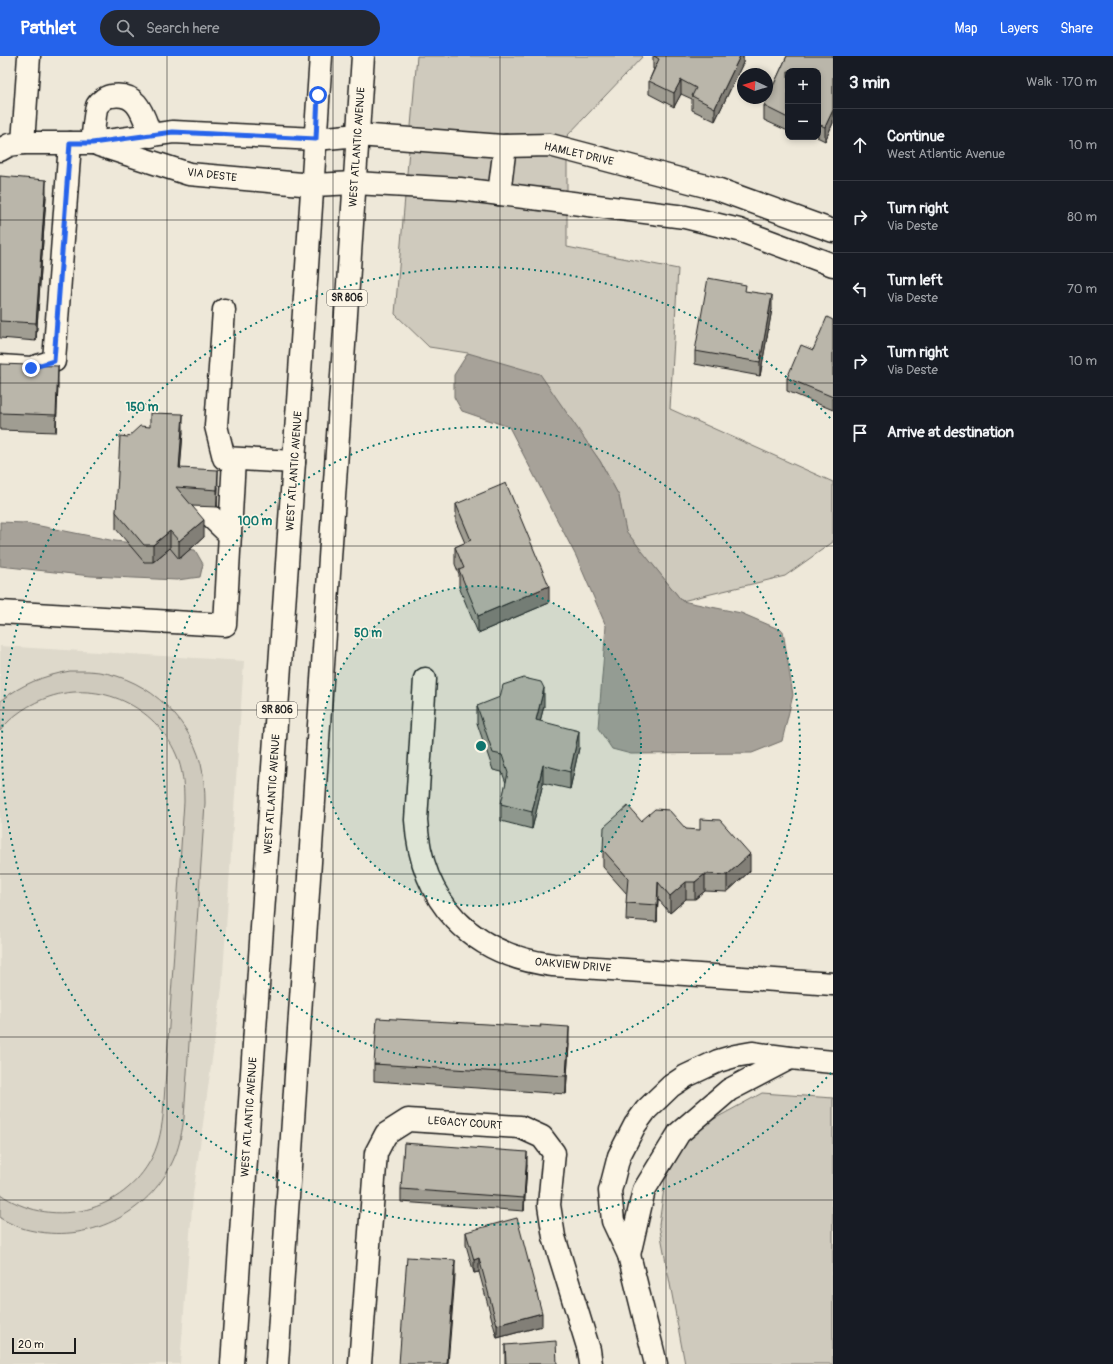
<!DOCTYPE html>
<html lang="en">
<head>
<meta charset="utf-8">
<style>
  body { margin:0; font-family:Pangolin,sans-serif; background:#242831; color:#f1f3f6 }
  .controls { position:absolute; right:12px; top:12px; display:grid; overflow:hidden; border-radius:8px; box-shadow:0 2px 6px #0003 }
  .controls button { width:36px; height:36px; display:grid; place-items:center; padding:0; border:0; border-bottom:1px solid #363941; background:#171b24; color:#f1f3f6; font:20px sans-serif }
  .compass { position:absolute; left:737px; top:12px; width:36px; height:36px; border-radius:50%; background:#171b24; box-shadow:0 2px 6px #0003; rotate:274deg }
  .scale { position:absolute; left:12px; bottom:10px; width:64px; box-sizing:border-box; padding-left:4px; border:2px solid #1c1c1c; border-top:0; font-size:11px; line-height:14px; white-space:nowrap; color:#1c1c1c; -webkit-text-stroke:3px #fcf5e5; paint-order:stroke }
  .stop { position:absolute; width:12px; height:12px; margin:-9px; border:3px solid #2563eb; border-radius:50%; background:#fff }
  .stop.end { background:#2563eb; border-color:#fff; box-shadow:0 1px 4px #0008 }
  .list { margin:0; padding:0; list-style:none }
  h2 { display:flex; justify-content:space-between; align-items:center; height:52px; margin:0; padding:0 16px; font-size:17px }
  h2 small { font-size:13px; font-weight:400; color:#9ea1a6 }
  .list li { display:grid; grid-template-columns:26px 1fr auto; gap:12px; align-items:center; box-sizing:border-box; height:72px; padding:0 16px; border-top:1px solid #363941 }
  .list b { display:block; font-size:15px; white-space:nowrap }
  .list p { margin:0; font-size:13px; white-space:nowrap; color:#9ea1a6 }
  .list em { font-size:13px; font-style:normal; color:#9ea1a6 }
  .icon { flex:none; width:22px; height:22px; fill:none; stroke:currentColor; stroke-width:2; stroke-linecap:round; stroke-linejoin:round }
  .map { position:relative; flex:none; width:833px; height:1308px; overflow:hidden }
  header { display:flex; align-items:center; gap:24px; box-sizing:border-box; height:56px; padding:0 20px; background:#2563eb; color:#fff }
  header strong { font-size:19px }
  nav { display:flex; gap:22px; margin-inline-start:auto; font-size:14px }
  .search { width:280px; height:36px; background:#242831; display:flex; align-items:center; gap:10px; box-sizing:border-box; padding:0 14px; border-radius:22px; color:#9ea1a6; font-size:15px }
  main { display:flex }
  aside { flex:1; background:#171b24 }
  .map>svg:first-child { display:block }
  .built { fill:#ded9cb }
  .green { fill:#cfcabd; stroke:#76736c }
  .water { fill:#a7a299; stroke:#6f6c67 }
  .lines { fill:none; stroke-linecap:round; stroke-linejoin:round }
  .minor-casing { stroke:#1c1c1c; stroke-width:25 }
  .major-casing { stroke:#1c1c1c; stroke-width:25 }
  .minor { stroke:#fcf5e5; stroke-width:22 }
  .major { stroke:#fcf5e5; stroke-width:22 }
  .wall { fill:#a09d92; stroke:#1c1c1c }
  .shaded-wall { fill:#827f77; stroke:#1c1c1c }
  .building { fill:#bab6aa; stroke:#1c1c1c }
  .route { stroke:#2563eb; stroke-width:5 }
  .grid { fill:none; stroke:#1c1c1c; stroke-width:1; stroke-opacity:0.55 }
  .ring { fill:none; stroke:#0f766e; stroke-width:2; stroke-dasharray:2 4 }
  .labels { text-anchor:middle; dominant-baseline:central; stroke-width:3; stroke-linejoin:round; paint-order:stroke }
  .shield { fill:#fcf5e5; stroke:#5f5d58; stroke-width:1 }
  .shield-label { font-size:10px; font-weight:bold; fill:#1c1c1c }
  .street-label { font-size:11px; fill:#1c1c1c; stroke:#fcf5e5 }
  .centre { fill:#0f766e; stroke:#fcf5e5; stroke-width:2 }
  .ring-label { font-size:12px; text-anchor:middle; font-weight:bold; fill:#0f766e; stroke:#fcf5e5; stroke-width:3; stroke-linejoin:round; paint-order:stroke }
</style>
</head>
<body>
<header>
<strong>Pathlet</strong>
<div class="search"><svg class="icon" aria-label="search" viewBox="0 0 24 24"><circle cx="10" cy="10" r="6"/><path d="M15 15l6 6"/></svg>Search here</div>
<nav><a>Map</a><a>Layers</a><a>Share</a></nav>
</header>
<main>
<div class="map">
<svg width="833" height="1308" viewBox="0 0 833 1308">
  <rect width="100%" height="100%" fill="#eee8d9"/>
  <filter id="ink" filterUnits="userSpaceOnUse"><feTurbulence type="fractalNoise" baseFrequency=".025" numOctaves="2"/><feDisplacementMap in="SourceGraphic" scale="8" xChannelSelector="R" yChannelSelector="G"/><feConvolveMatrix kernelMatrix="1 2 1 2 8 2 1 2 1" color-interpolation-filters="sRGB"/></filter>
  <g filter="url(#ink)">
    <path class="built" d="M0,590L244,605L222,932L193,1139L180,1308H0Z"/>
    <g class="green">
      <path d="M417,0H643L567,80V191L678,213L670,353L833,426V486L785,520L682,545L625,475L619,440L600,405L581,379L468,297L429,291L395,258Z"/>
      <path d="M70,615C76,615 82,615 88,615C141,617 188,658 201,708C204,721 205,734 205,747L184,1062C182,1075 180,1088 175,1100C153,1155 92,1187 34,1175C22,1173 11,1168 0,1162V1138C49,1172 118,1159 149,1107C158,1092 161,1077 163,1060L184,746C184,730 183,713 176,698C155,650 100,624 49,641C31,647 12,659 0,675V645C23,628 42,620 70,615Z"/>
      <path d="M762,1037L833,1042V1308H685L659,1169L665,1124L692,1075Z"/>
    </g>
    <g class="water">
      <path d="M468,297L540,318L600,405L619,440L626,475L682,545L741,557L783,575L793,639L782,685L752,697L631,698L612,693L598,672L606,570L576,500L509,371L462,355L454,341V319Z"/>
      <path d="M0,466L25,467L115,485L195,494L203,508L200,521L177,524L91,520L0,510Z"/>
    </g>
    <g class="lines">
      <g class="minor-casing">
        <g id="minor">
          <path d="M23,87L29,0"/>
          <path d="M92,87C93,80 95,54 97,50C100,45 107,40 112,40C139,36 143,60 151,80"/>
          <path d="M99,89L189,118L313,129L355,127L460,133L685,161L739,174L833,209"/>
          <path d="M0,94L9,89L23,87H92L173,76L316,83L358,79L502,90L550,89L717,133L833,175"/>
          <path d="M499,138L505,90"/>
          <path d="M224,254L216,370L224,402L294,406"/>
          <path d="M0,310L31,312L54,305L70,87"/>
          <path d="M200,450L230,479"/>
          <path d="M0,556L225,569L234,403"/>
          <path d="M425,623L416,764C421,846 471,899 553,909L833,928"/>
          <path d="M629,1199L644,1134L679,1077L729,1034L790,1002"/>
          <path d="M360,1308L376,1097L386,1078L408,1064L520,1071L542,1081L554,1097L549,1149L554,1181L589,1294L591,1308"/>
          <path d="M656,1308L629,1199L613,1165L610,1135L619,1100L635,1069L646,1054L671,1030L686,1020L718,1005L735,1000L752,997L790,1002L833,1006"/>
        </g>
      </g>
      <g class="major-casing">
        <g id="major">
          <path d="M232,1308L294,406L321,0"/>
          <path d="M277,1308L363,0"/>
        </g>
      </g>
      <use href="#minor" class="minor"/>
      <use href="#major" class="major"/>
    </g>
    <g class="wall">
      <path d="M653,0H743V7L715,65L692,54V43L681,38L674,51L649,38V25L654,13H653Z"/>
      <path d="M787,0H833V67L825,85L817,81H818V15H788V75L764,64V50Z"/>
      <path d="M0,120L46,141L36,285L0,282Z"/>
      <path d="M772,253L760,320L695,308V295Z"/>
      <path d="M833,264V354L787,335V322L813,294Z"/>
      <path d="M0,308L58,327L56,376L0,374Z"/>
      <path d="M183,376L180,412L218,431L217,451L192,450L204,481L179,503L170,492L153,506H144L116,473V456L128,381Z"/>
      <path d="M456,448L549,547L478,577L459,531V518L455,508V491L465,487L456,466Z"/>
      <path d="M477,650H544L540,665L579,692L570,733L543,727L532,773L501,765V748L506,727L502,716L493,714L477,667Z"/>
      <path d="M641,765L686,773L750,815L727,836L705,835L695,843H686L670,857L658,843L657,866L626,864L627,838L603,811V794Z"/>
      <path d="M569,988L566,1038L374,1025V1008Z"/>
      <path d="M527,1109L524,1155L401,1146V1133Z"/>
      <path d="M466,1176L542,1270L497,1282L479,1216L474,1217L466,1189Z"/>
      <path d="M505,1289L557,1308H505Z"/>
    </g>
    <g class="shaded-wall">
      <path d="M740,0H743V7L715,65V52Z"/>
      <path d="M681,24V38L674,51V37Z"/>
      <path d="M833,54V67L825,85V71Z"/>
      <path d="M46,124V141L36,285V267Z"/>
      <path d="M772,239V253L760,320V306Z"/>
      <path d="M58,310V327L56,376V359Z"/>
      <path d="M183,358V376L179,429V412Z"/>
      <path d="M218,414V431L217,451V434Z"/>
      <path d="M204,464V481L179,503V485Z"/>
      <path d="M170,475V492L153,506V489Z"/>
      <path d="M549,530V547L478,577V560Z"/>
      <path d="M544,632V650L536,681V664Z"/>
      <path d="M579,675V692L570,733V716Z"/>
      <path d="M543,709V727L532,773V756Z"/>
      <path d="M750,798V815L727,836V819Z"/>
      <path d="M705,818V835L695,843V826Z"/>
      <path d="M658,826V843L657,866V849Z"/>
      <path d="M686,826V843L670,857V840Z"/>
      <path d="M569,971V988L566,1038V1020Z"/>
      <path d="M527,1096V1109L524,1155V1142Z"/>
      <path d="M479,1202V1216L474,1217V1204Z"/>
      <path d="M455,1204V1221L448,1308H447Z"/>
      <path d="M542,1257V1270L497,1282V1269Z"/>
    </g>
    <g class="building">
      <path d="M654,0H740L715,52L692,40L696,32L681,24L674,37L649,25L659,3Z"/>
      <path d="M787,0H833V54L825,71L818,68V15H788V62L764,50Z"/>
      <path d="M0,120L46,124L36,267L0,265Z"/>
      <path d="M708,222L746,229L745,235L772,239L760,306L695,295Z"/>
      <path d="M827,261L833,264V341L787,322L801,289L813,294Z"/>
      <path d="M0,308L58,310L56,359L0,357Z"/>
      <path d="M150,357L183,358L179,412L218,414L217,434L176,431L204,464L179,485L170,475L153,489H144L116,456L120,380L128,381L140,370L150,371Z"/>
      <path d="M506,427L549,530L478,560L459,514L464,512L455,491L471,484L456,448Z"/>
      <path d="M524,622L541,626L544,632L536,664L579,675L570,716L543,709L532,756L501,748L508,717L502,699L493,697L477,650L500,641L503,629Z"/>
      <path d="M628,750L641,765L655,753L669,754L686,773L700,774V763L720,764L750,798L727,819L705,818L695,826H686L670,840L658,826L657,849L626,847L628,822L603,794L604,771Z"/>
      <path d="M377,962L541,971L540,969L569,971L566,1020L374,1008Z"/>
      <path d="M404,1087L527,1096L524,1142L401,1133Z"/>
      <path d="M517,1162L542,1257L497,1269L479,1202L474,1204L466,1176Z"/>
      <path d="M407,1201L455,1204L447,1308H399Z"/>
      <path d="M556,1285L557,1308H506L505,1289Z"/>
    </g>
  </g>
  <g class="lines" filter="url(#ink)">
    <path class="route" d="M31,312L54,305L70,87H92L173,76L316,83L318,39"/>
  </g>
  <path class="grid" d="M167,0V1308M333,0V1308M500,0V1308M666,0V1308M0,164H833M0,327H833M0,490H833M0,654H833M0,818H833M0,981H833M0,1144H833"/>
  <circle cx="481" cy="690" r="160" fill="#0f766e" fill-opacity=".12"/>
  <g class="ring">
    <circle cx="481" cy="690" r="160"/>
    <circle cx="481" cy="690" r="319"/>
    <path d="M831 1017A479 479 0 1 1 831 363"/>
  </g>
  <g class="labels">
    <g class="shield">
      <rect x="327" y="234" width="40" height="16" rx="3"/>
      <rect x="257" y="646" width="40" height="16" rx="3"/>
    </g>
    <g class="shield-label">
      <text x="347" y="242">SR 806</text>
      <text x="277" y="654">SR 806</text>
    </g>
    <g class="street-label">
      <text transform="translate(357 91) rotate(-86)">WEST ATLANTIC AVENUE</text>
      <text transform="translate(579 98) rotate(13)">HAMLET DRIVE</text>
      <text transform="translate(212 119) rotate(7)">VIA DESTE</text>
      <text transform="translate(294 415) rotate(-86)">WEST ATLANTIC AVENUE</text>
      <text transform="translate(272 738) rotate(-86)">WEST ATLANTIC AVENUE</text>
      <text transform="translate(573 909) rotate(5)">OAKVIEW DRIVE</text>
      <text transform="translate(249 1061) rotate(-86)">WEST ATLANTIC AVENUE</text>
      <text transform="translate(465 1067) rotate(4)">LEGACY COURT</text>
    </g>
  </g>
  <circle cx="481" cy="690" r="6" class="centre"/>
  <g class="ring-label">
    <text x="142" y="355">150 m</text>
    <text x="255" y="469">100 m</text>
    <text x="368" y="581">50 m</text>
  </g>
</svg>
<div class="controls">
<button>+</button>
<button>−</button>
</div>
<svg class="compass" viewBox="-18 -18 36 36"><path d="M0-13l5 13h-10z" fill="#e53935"/><path d="M0 13l5-13h-10z" fill="#9ea1a6"/></svg>
<div class="scale">20 m</div>
<div class="stop" style="left:318px;top:39px"></div>
<div class="stop end" style="left:31px;top:312px"></div>
</div>
<aside>
<h2>3 min<small>Walk · 170 m</small></h2>
<ul class="list">
<li><svg class="icon" aria-label="ahead" viewBox="0 0 24 24"><path d="M12 20V5M6 11l6-6 6 6"/></svg><div><b>Continue</b><p>West Atlantic Avenue</p></div><em>10 m</em></li>
<li><svg class="icon" aria-label="right" viewBox="0 0 24 24"><path d="M7 20v-9h11M14 6l5 5-5 5"/></svg><div><b>Turn right</b><p>Via Deste</p></div><em>80 m</em></li>
<li><svg class="icon" aria-label="left" viewBox="0 0 24 24"><path d="M17 20v-9H6M10 6l-5 5 5 5"/></svg><div><b>Turn left</b><p>Via Deste</p></div><em>70 m</em></li>
<li><svg class="icon" aria-label="right" viewBox="0 0 24 24"><path d="M7 20v-9h11M14 6l5 5-5 5"/></svg><div><b>Turn right</b><p>Via Deste</p></div><em>10 m</em></li>
<li><svg class="icon" aria-label="arrive" viewBox="0 0 24 24"><path d="M6 21V4h12l-3 4 3 4H6"/></svg><div><b>Arrive at destination</b></div></li>
</ul>
</aside>
</main>
</body>
</html>
